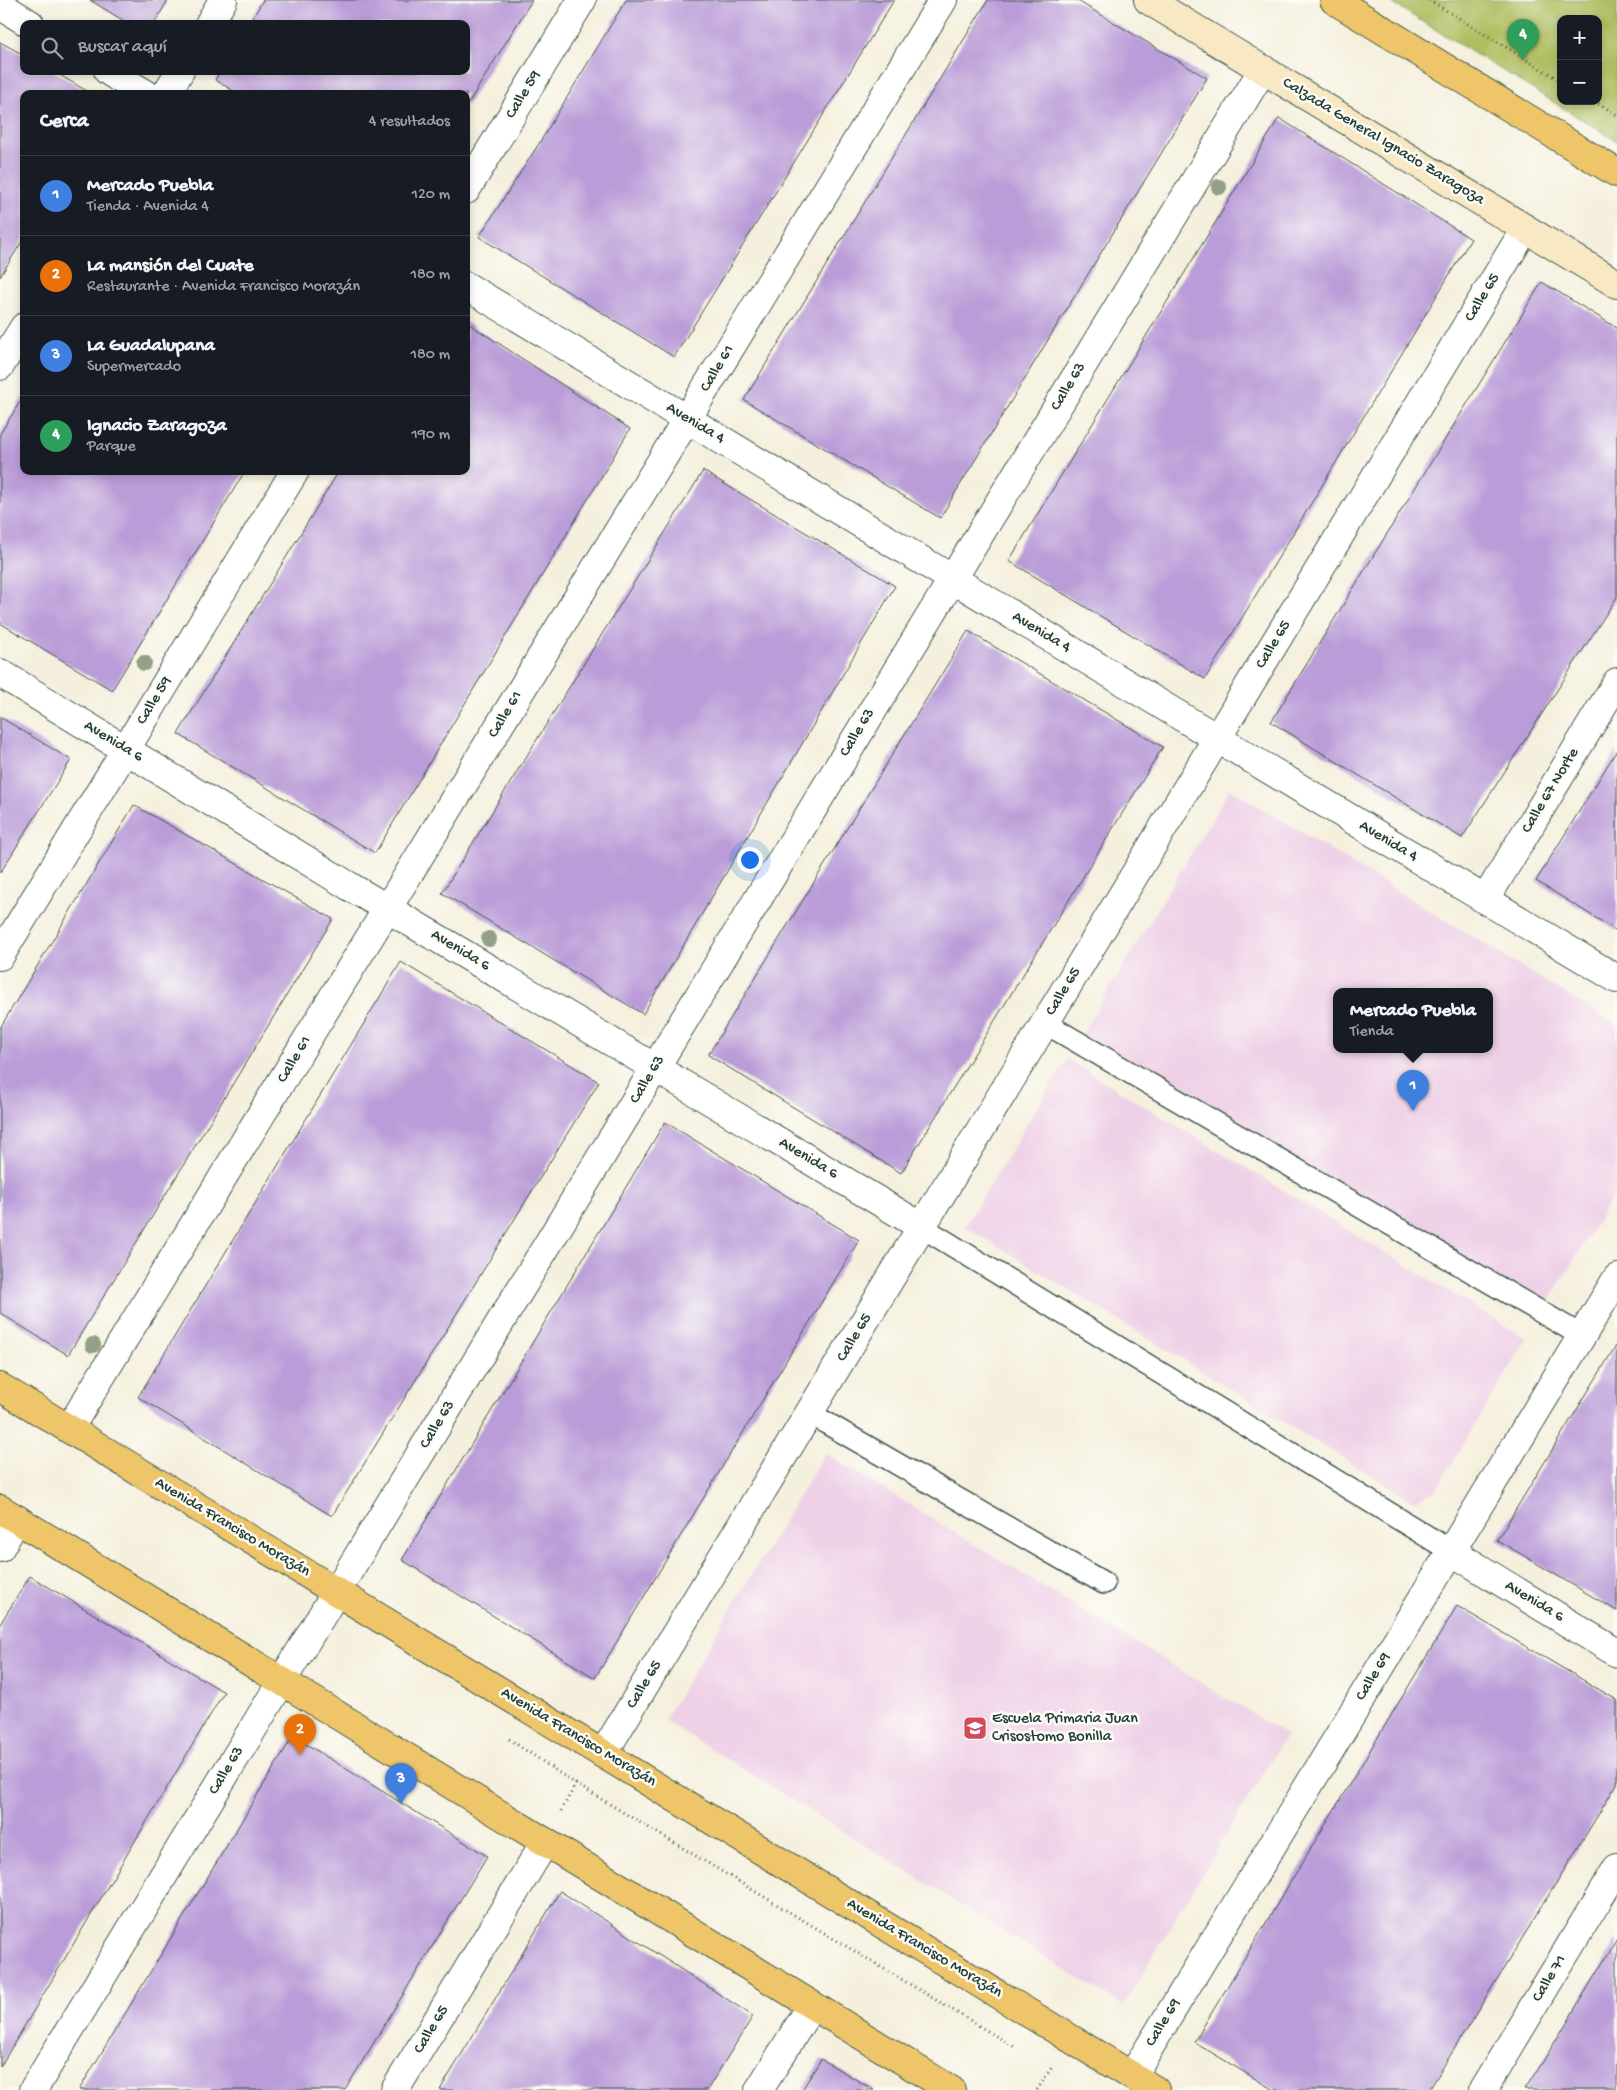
<!DOCTYPE html>
<html lang="es">
<head>
<meta charset="utf-8">
<style>
  body { margin:0; font-family:"Gochi Hand",sans-serif; background:#20242c; color:#f1f3f6 }
  .controls { position:absolute; right:15px; top:15px; display:grid; overflow:hidden; border-radius:10px; box-shadow:0 2px 8px #0003 }
  .controls button { width:45px; height:45px; display:grid; place-items:center; padding:0; border:0; border-bottom:1px solid #363941; background:#171b24; color:#f1f3f6; font:25px sans-serif }
  .you { position:absolute; left:749px; top:859px; width:18px; height:18px; margin:-12px; border:4px solid #fff; border-radius:50%; background:#1a73e8; box-shadow:0 0 0 8px #1a73e833 }
  .badge { display:grid; place-items:center; width:32px; height:32px; border-radius:50%; background:#1a73e8; color:#fff; font-size:16px; font-weight:700 }
  .pin { position:absolute; translate:-50% -41px; filter:drop-shadow(0 1px 2px #0008) }
  .pin::after { content:''; position:absolute; top:26px; width:18px; height:15px; background:inherit; clip-path:polygon(0 0,100% 0,50% 100%) }
  .popup { position:absolute; left:1333px; top:988px; width:160px; height:65px; box-sizing:border-box; display:grid; place-content:center; border-radius:10px; background:#171b24; filter:drop-shadow(0 1px 4px #0005); font-size:16px; white-space:nowrap; color:#9ea1a6 }
  .popup b { font-size:19px; color:#f1f3f6 }
  .popup::after { content:''; position:absolute; left:50%; top:100%; margin-left:-10px; border:10px solid transparent; border-top-color:#171b24 }
  .list { margin:0; padding:0; list-style:none }
  h2 { display:flex; justify-content:space-between; align-items:center; height:65px; margin:0; padding:0 20px; font-size:21px }
  h2 small { font-size:16px; font-weight:400; color:#9ea1a6 }
  .list li { display:grid; grid-template-columns:32px 1fr auto; gap:15px; align-items:center; box-sizing:border-box; height:80px; padding:0 20px; border-top:1px solid #363941 }
  .list b { display:block; font-size:19px; white-space:nowrap }
  .list p { margin:0; font-size:16px; white-space:nowrap; color:#9ea1a6 }
  .list em { font-size:16px; font-style:normal; color:#9ea1a6 }
  .icon { flex:none; width:28px; height:28px; fill:none; stroke:currentColor; stroke-width:2; stroke-linecap:round; stroke-linejoin:round }
  .map { position:relative; flex:none; width:1617px; height:2090px; overflow:hidden }
  .search { position:absolute; background:#171b24; box-shadow:0 2px 8px #0003; left:20px; top:20px; width:450px; height:55px; display:flex; align-items:center; gap:12px; box-sizing:border-box; padding:0 18px; border-radius:10px; color:#9ea1a6; font-size:19px }
  .panel { position:absolute; background:#171b24; box-shadow:0 2px 8px #0003; left:20px; top:90px; width:450px; height:385px; border-radius:10px }
  .map>svg:first-child { display:block }
  .built { fill:#eed0e7; fill-rule:evenodd }
  .green { fill:#afbe60; stroke:#677e4a; fill-rule:evenodd }
  .building { fill:#ba9cd8 }
  .lines { fill:none; stroke-linecap:round; stroke-linejoin:round }
  .service-casing { stroke:#3f584d; stroke-width:24 }
  .pedestrian-casing { stroke:#3f584d; stroke-width:30 }
  .minor-casing { stroke:#3f584d; stroke-width:30 }
  .secondary-casing { stroke:#3f584d; stroke-width:30 }
  .primary-casing { stroke:#3f584d; stroke-width:30 }
  .path { stroke:#3f584d; stroke-width:3; stroke-dasharray:1 4; stroke-linecap:butt }
  .service { stroke:#fff; stroke-width:21 }
  .pedestrian { stroke:#fff; stroke-width:28 }
  .minor { stroke:#fff; stroke-width:28 }
  .secondary { stroke:#f8e8c3; stroke-width:28 }
  .primary { stroke:#eec569; stroke-width:28 }
  .tree { fill:#939f86 }
  .labels { text-anchor:middle; dominant-baseline:central; stroke-width:5; stroke-linejoin:round; paint-order:stroke }
  .street-label { font-size:16px; fill:#1f3d34; stroke:#fdfcf7 }
  .poi-label { font-size:16px; fill:#1f3d34; stroke:#fdfcf7; text-anchor:start }
</style>
</head>
<body>
<div class="map">
<svg width="1617" height="2090" viewBox="0 0 1617 2090">
  <rect width="100%" height="100%" fill="#fdfcf7"/>
  <filter id="ink" filterUnits="userSpaceOnUse"><feTurbulence type="fractalNoise" baseFrequency=".02" numOctaves="2"/><feDisplacementMap in="SourceGraphic" scale="10" xChannelSelector="R" yChannelSelector="G"/><feConvolveMatrix kernelMatrix="1 2 1 2 8 2 1 2 1" color-interpolation-filters="sRGB"/></filter>
  <filter id="wash" filterUnits="userSpaceOnUse"><feTurbulence type="fractalNoise" baseFrequency=".0096" numOctaves="4" result="noise"/><feDisplacementMap in="SourceGraphic" scale="20" xChannelSelector="R" yChannelSelector="G"/><feGaussianBlur stdDeviation="1.12" result="paint"/><feColorMatrix in="noise" values="0 0 0 0 0 0 0 0 0 0 0 0 0 0 0 0 0 1.4 0 .05"/><feComposite in="paint" operator="in"/></filter>
  <g filter="url(#wash)">
    <rect width="100%" height="100%" fill="#f5f0dd"/>
    <g class="built">
      <path d="M1230,789L1617,1025V1189L1541,1314L1082,1034ZM1337,992H1489V1050H1337Z"/>
      <path d="M1067,1059L1527,1339L1435,1491L1413,1501L965,1226Z"/>
      <path d="M825,1453L1286,1735L1123,2006L664,1720Z"/>
    </g>
    <path class="green" d="M1387,0H1617V141ZM1561,19H1598V101H1561Z"/>
    <g id="blocks">
      <g class="building">
        <path d="M90,0H168L154,24H129Z"/>
        <path d="M263,0H532L466,107V94H239L215,80L220,71H466V24H249Z"/>
        <path d="M626,0H894L674,357L479,237L540,142Z"/>
        <path d="M988,0H1076L1207,78L940,518L744,400Z"/>
        <path d="M0,42L24,55V71H53L92,94H24V238L0,277Z"/>
        <path d="M1279,118L1471,239L1205,679L1009,561Z"/>
        <path d="M1542,282L1617,328V597L1462,838L1271,722Z"/>
        <path d="M466,322L630,429L375,853L178,734L339,471H466Z"/>
        <path d="M24,395V471H245L112,690L0,623V434Z"/>
        <path d="M703,471L895,586L643,1014L442,893Z"/>
        <path d="M968,631L1163,747L901,1173L708,1055Z"/>
        <path d="M0,717L71,760L0,873Z"/>
        <path d="M1617,750V931L1536,881Z"/>
        <path d="M134,805L333,919L68,1355L0,1313V1028Z"/>
        <path d="M401,962L599,1082L332,1516L138,1397Z"/>
        <path d="M665,1122L859,1240L595,1678L402,1560Z"/>
        <path d="M1617,1344V1611L1497,1540Z"/>
        <path d="M30,1576L224,1692L0,2067V1624Z"/>
        <path d="M1457,1606L1617,1700V1784L1429,2090H1274L1194,2042Z"/>
        <path d="M293,1736L487,1856L345,2090H79Z"/>
        <path d="M560,1891L753,2016L707,2090H440Z"/>
        <path d="M1617,1939V2090H1525L1544,2060Z"/>
        <path d="M821,2059L869,2087L874,2090H802Z"/>
      </g>
    </g>
  </g>
  <g filter="url(#ink)">
    <use href="#blocks" fill-opacity="0" stroke="#3f584d" stroke-width="1"/>
    <g class="lines">
      <g class="service-casing">
        <g id="service">
          <path d="M1045,1023L1582,1336"/>
          <path d="M922,1227L1451,1551"/>
          <path d="M809,1413L1104,1583"/>
        </g>
      </g>
      <g class="pedestrian-casing">
        <g id="pedestrian">
          <path d="M119,78L146,94"/>
          <path d="M166,94L180,71"/>
          <path d="M349,886L449,945"/>
          <path d="M347,974L408,875"/>
        </g>
      </g>
      <g class="minor-casing">
        <g id="minor">
          <path d="M0,5L30,24"/>
          <path d="M209,24L223,0"/>
          <path d="M108,71L119,78"/>
          <path d="M466,190L582,0"/>
          <path d="M466,286L1617,979"/>
          <path d="M0,366L24,327"/>
          <path d="M0,673L349,886"/>
          <path d="M408,875L943,0"/>
          <path d="M1485,900L1617,682"/>
          <path d="M449,945L922,1227"/>
          <path d="M0,956L295,471"/>
          <path d="M69,1429L347,974"/>
          <path d="M0,1548L17,1519"/>
          <path d="M1451,1551L1617,1653"/>
          <path d="M603,1754L1525,229"/>
          <path d="M1132,2076L1617,1278"/>
          <path d="M33,2090L1263,69"/>
          <path d="M395,2090L545,1842"/>
          <path d="M759,2090L812,2005"/>
          <path d="M1483,2090L1617,1868"/>
        </g>
      </g>
      <g class="secondary-casing">
        <path id="secondary" d="M1148,0L1617,284"/>
      </g>
      <g class="primary-casing">
        <g id="primary">
          <path d="M1334,0L1617,173"/>
          <path d="M0,1387L1155,2090"/>
          <path d="M0,1509L951,2090"/>
        </g>
      </g>
      <g class="path">
        <path d="M1429,0L1561,81"/>
        <path d="M1594,101L1617,115"/>
        <path d="M509,1739L576,1784L1016,2048"/>
        <path d="M561,1811L576,1784"/>
        <path d="M1037,2090L1052,2067"/>
      </g>
      <use href="#service" class="service"/>
      <use href="#pedestrian" class="pedestrian"/>
      <use href="#minor" class="minor"/>
      <use href="#secondary" class="secondary"/>
      <use href="#primary" class="primary"/>
    </g>
    <g class="tree">
      <circle cx="1219" cy="187" r="8"/>
      <circle cx="144" cy="663" r="8"/>
      <circle cx="489" cy="939" r="8"/>
      <circle cx="93" cy="1345" r="8"/>
    </g>
  </g>
  <defs>
    <g id="school-square" transform="scale(1.25)"><rect x="-9" y="-9" width="18" height="18" rx="4" fill="#d1495b" stroke="#fdfcf7"/><path d="M0-5L7-2L0 1L-7-2ZM-4 1L0 2.5L4 1V4Q0 6-4 4Z" fill="#fff"/></g>
  </defs>
  <g fill-rule="evenodd">
    <use href="#school-square" x="975" y="1728"/>
  </g>
  <g class="labels">
    <g class="street-label">
      <text transform="translate(524 95) rotate(-59)">Calle 59</text>
      <text transform="translate(1383 142) rotate(31)">Calzada General Ignacio Zaragoza</text>
      <text transform="translate(1483 298) rotate(-59)">Calle 65</text>
      <text transform="translate(718 369) rotate(-59)">Calle 61</text>
      <text transform="translate(1069 387) rotate(-59)">Calle 63</text>
      <text transform="translate(695 424) rotate(31)">Avenida 4</text>
      <text transform="translate(1041 633) rotate(31)">Avenida 4</text>
      <text transform="translate(1274 645) rotate(-59)">Calle 65</text>
      <text transform="translate(155 701) rotate(-59)">Calle 59</text>
      <text transform="translate(506 715) rotate(-59)">Calle 61</text>
      <text transform="translate(858 733) rotate(-59)">Calle 63</text>
      <text transform="translate(113 742) rotate(31)">Avenida 6</text>
      <text transform="translate(1551 791) rotate(-59)">Calle 67 Norte</text>
      <text transform="translate(1388 842) rotate(31)">Avenida 4</text>
      <text transform="translate(460 951) rotate(31)">Avenida 6</text>
      <text transform="translate(1064 992) rotate(-59)">Calle 65</text>
      <text transform="translate(295 1060) rotate(-59)">Calle 61</text>
      <text transform="translate(648 1080) rotate(-59)">Calle 63</text>
      <text transform="translate(808 1159) rotate(31)">Avenida 6</text>
      <text transform="translate(855 1338) rotate(-59)">Calle 65</text>
      <text transform="translate(438 1425) rotate(-59)">Calle 63</text>
      <text transform="translate(232 1528) rotate(31)">Avenida Francisco Morazán</text>
      <text transform="translate(1534 1602) rotate(31)">Avenida 6</text>
      <text transform="translate(1374 1677) rotate(-59)">Calle 69</text>
      <text transform="translate(645 1685) rotate(-59)">Calle 65</text>
      <text transform="translate(578 1738) rotate(31)">Avenida Francisco Morazán</text>
      <text transform="translate(227 1771) rotate(-59)">Calle 63</text>
      <text transform="translate(924 1949) rotate(31)">Avenida Francisco Morazán</text>
      <text transform="translate(1550 1979) rotate(-59)">Calle 71</text>
      <text transform="translate(1164 2023) rotate(-59)">Calle 69</text>
      <text transform="translate(432 2030) rotate(-59)">Calle 65</text>
    </g>
    <g class="poi-label">
      <text x="992" y="1719">Escuela Primaria Juan<tspan x="992" dy="18">Crisostomo Bonilla</tspan></text>
    </g>
  </g>
</svg>
<div class="controls">
<button>+</button>
<button>−</button>
</div>
<div class="you"></div>
<div class="pin badge" style="left:1413px;top:1111px;background:#3f7fe0">1</div>
<div class="popup"><b>Mercado Puebla</b>Tienda</div>
<div class="pin badge" style="left:300px;top:1755px;background:#e8710a">2</div>
<div class="pin badge" style="left:401px;top:1804px;background:#3f7fe0">3</div>
<div class="pin badge" style="left:1523px;top:60px;background:#2e9e5b">4</div>
<div class="search"><svg class="icon" aria-label="search" viewBox="0 0 24 24"><circle cx="10" cy="10" r="6"/><path d="M15 15l6 6"/></svg>Buscar aquí</div>
<section class="panel">
<h2>Cerca<small>4 resultados</small></h2>
<ul class="list">
<li><span class="badge" style="background:#3f7fe0">1</span><div><b>Mercado Puebla</b><p>Tienda · Avenida 4</p></div><em>120 m</em></li>
<li><span class="badge" style="background:#e8710a">2</span><div><b>La mansión del Cuate</b><p>Restaurante · Avenida Francisco Morazán</p></div><em>180 m</em></li>
<li><span class="badge" style="background:#3f7fe0">3</span><div><b>La Guadalupana</b><p>Supermercado</p></div><em>180 m</em></li>
<li><span class="badge" style="background:#2e9e5b">4</span><div><b>Ignacio Zaragoza</b><p>Parque</p></div><em>190 m</em></li>
</ul>
</section>
</div>
</body>
</html>
